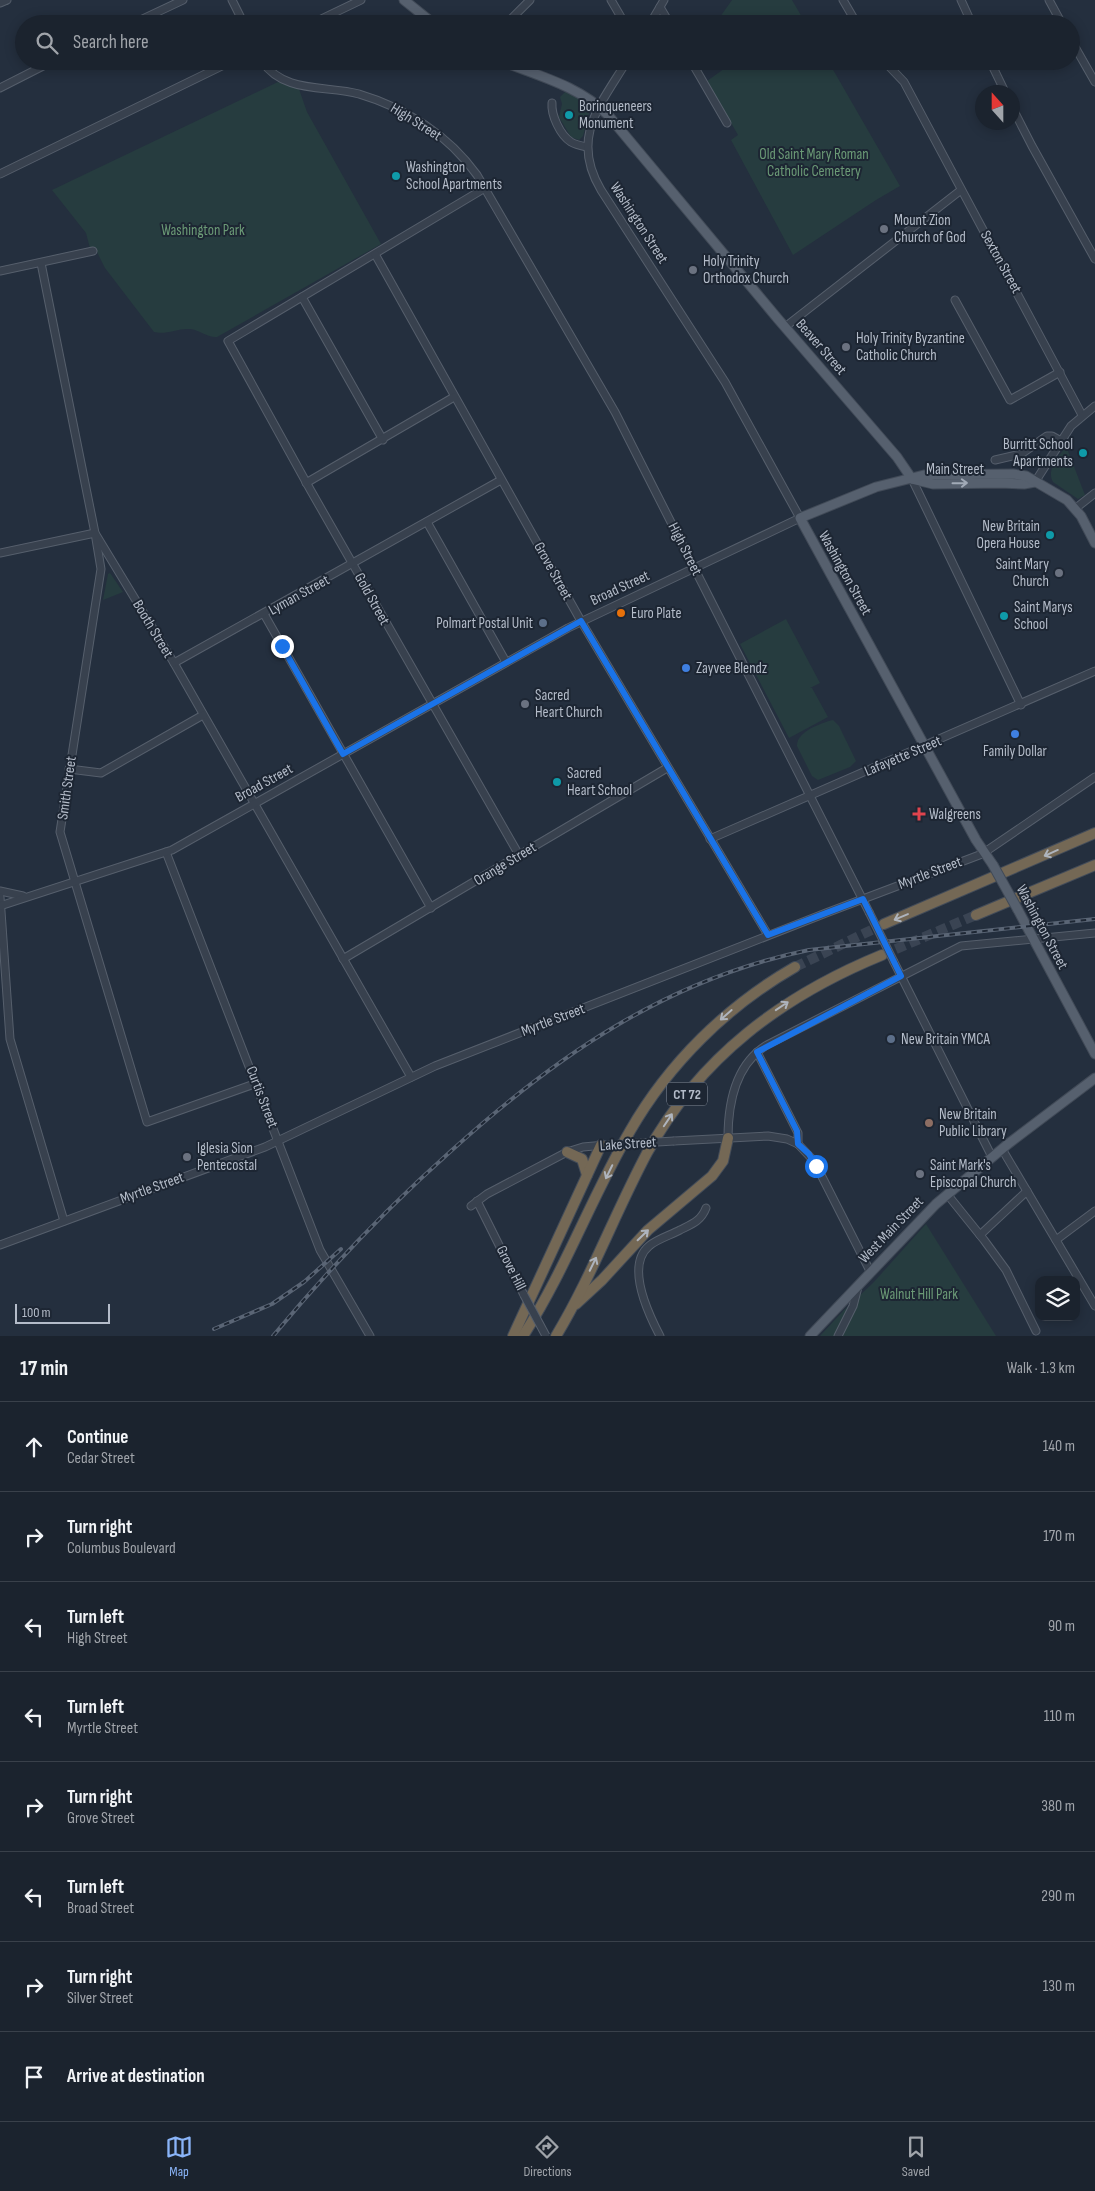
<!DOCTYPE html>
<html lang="en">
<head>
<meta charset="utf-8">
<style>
  body { margin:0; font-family:"Sofia Sans Condensed",sans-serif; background:#242b36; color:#f1f3f6 }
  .controls { position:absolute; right:15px; bottom:15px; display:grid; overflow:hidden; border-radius:10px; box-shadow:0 2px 12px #0003 }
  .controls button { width:45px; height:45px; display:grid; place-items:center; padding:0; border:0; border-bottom:1px solid #39404a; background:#1b232e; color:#f1f3f6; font:25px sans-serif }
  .compass { position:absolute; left:975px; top:85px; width:45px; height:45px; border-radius:50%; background:#1b232e; box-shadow:0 2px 12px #0003; rotate:339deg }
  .scale { position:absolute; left:15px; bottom:12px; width:95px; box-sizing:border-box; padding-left:5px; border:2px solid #b4bcc9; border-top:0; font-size:14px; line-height:18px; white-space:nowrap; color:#b4bcc9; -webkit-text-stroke:4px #1d2633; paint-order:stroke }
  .stop { position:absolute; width:15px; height:15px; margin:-11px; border:4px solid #1a73e8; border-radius:50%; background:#fff }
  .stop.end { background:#1a73e8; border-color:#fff; box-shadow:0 1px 5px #0008 }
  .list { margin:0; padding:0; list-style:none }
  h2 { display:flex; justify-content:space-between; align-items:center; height:65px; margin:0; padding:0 20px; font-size:21px }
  h2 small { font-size:16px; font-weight:400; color:#a0a4aa }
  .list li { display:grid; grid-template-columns:32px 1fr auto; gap:15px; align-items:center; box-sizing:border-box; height:90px; padding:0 20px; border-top:1px solid #39404a }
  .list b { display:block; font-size:19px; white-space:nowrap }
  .list p { margin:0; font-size:16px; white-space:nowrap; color:#a0a4aa }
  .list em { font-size:16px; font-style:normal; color:#a0a4aa }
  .icon { flex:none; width:28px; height:28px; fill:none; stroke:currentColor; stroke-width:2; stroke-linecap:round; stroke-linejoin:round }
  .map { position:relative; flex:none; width:1095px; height:1336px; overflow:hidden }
  .search { position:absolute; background:#1b232e; box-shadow:0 2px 12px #0003; left:15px; right:15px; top:15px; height:55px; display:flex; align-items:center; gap:12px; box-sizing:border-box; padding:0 18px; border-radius:28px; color:#a0a4aa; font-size:19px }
  .sheet { height:785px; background:#1b232e }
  nav { display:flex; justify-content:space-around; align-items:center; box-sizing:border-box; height:70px; border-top:1px solid #39404a; background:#1b232e; font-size:14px; color:#a0a4aa }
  nav a { display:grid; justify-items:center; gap:2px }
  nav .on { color:#8ab4f8 }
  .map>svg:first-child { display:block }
  .green { fill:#263c3f }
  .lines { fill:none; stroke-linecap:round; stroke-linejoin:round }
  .highway-tunnel { stroke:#3a4453; stroke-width:10; stroke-dasharray:10 5; stroke-linecap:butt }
  .minor-casing { stroke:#565f6c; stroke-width:9 }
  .major-casing { stroke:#414a57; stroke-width:11 }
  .highway-casing { stroke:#434c59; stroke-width:12 }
  .minor { stroke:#38414e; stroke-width:7 }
  .major { stroke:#56606e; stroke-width:9 }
  .highway { stroke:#746855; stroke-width:10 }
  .rail-casing { stroke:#5a6575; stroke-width:4 }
  .rail { stroke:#1d2633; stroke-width:2; stroke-dasharray:5.5; stroke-linecap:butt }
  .minor-bridge-casing { stroke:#565f6c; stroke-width:9; stroke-linecap:butt }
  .major-bridge-casing { stroke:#414a57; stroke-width:11; stroke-linecap:butt }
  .minor-bridge { stroke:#38414e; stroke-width:7 }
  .major-bridge { stroke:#56606e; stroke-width:9 }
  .oneway { stroke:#a1aab7 }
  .oneway2 { stroke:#aeb4bd }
  .route { stroke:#1a73e8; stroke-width:6 }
  .culture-dot { fill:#0f9aa8; stroke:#1d2633; stroke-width:2 }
  .worship-dot { fill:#6b7280; stroke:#1d2633; stroke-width:2 }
  .food-dot { fill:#e8710a; stroke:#1d2633; stroke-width:2 }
  .service-dot { fill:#5c6f8a; stroke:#1d2633; stroke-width:2 }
  .shop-dot { fill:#3f7fe0; stroke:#1d2633; stroke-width:2 }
  .health-dot { fill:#e0444e; stroke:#1d2633; stroke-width:2 }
  .education-dot { fill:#8d6e63; stroke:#1d2633; stroke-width:2 }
  .labels { text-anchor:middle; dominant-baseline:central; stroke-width:4; stroke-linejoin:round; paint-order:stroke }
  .shield { fill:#1d2633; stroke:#878f9c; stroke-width:1 }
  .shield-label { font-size:14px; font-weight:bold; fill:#b4bcc9 }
  .poi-label { font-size:15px; fill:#b4bcc9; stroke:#1d2633; text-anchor:start }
  .street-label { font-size:15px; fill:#b4bcc9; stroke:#1d2633 }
  .park-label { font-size:15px; fill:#6b9a76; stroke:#1d2633 }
</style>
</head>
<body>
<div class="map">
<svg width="1095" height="1336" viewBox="0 0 1095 1336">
  <rect width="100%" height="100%" fill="#242f3e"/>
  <g class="green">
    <path d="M732,0H792L806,24H723L720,17Z"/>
    <path d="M735,61H828L900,186L876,200L793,255L731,140L738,135L707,81Z"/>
    <path d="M278,82L299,89L307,112L381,244L217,337C208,338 200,330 190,329C178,328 166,335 154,332L105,268L95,248H90L86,233L52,190Z"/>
    <path d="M566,91L586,104L590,109L583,136L579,140L571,137L559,117L562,104L560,97Z"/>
    <path d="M1066,446L1085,495L1078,499L1053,482C1046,469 1059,457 1066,446Z"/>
    <path d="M110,573L123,592L103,600L108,574Z"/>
    <path d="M786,619L820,683L810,688H812L828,717L789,738L740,644Z"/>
    <path d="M833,720L839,726L856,761L850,767L818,780L812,776L797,746C796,732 821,723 833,720Z"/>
    <path d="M926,1224L996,1336H820L844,1310L873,1283Z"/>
  </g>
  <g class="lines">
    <g class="highway-tunnel">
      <path d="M882,955L976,915"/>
      <path d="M795,967L884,924"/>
    </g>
    <g class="minor-casing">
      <g id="minor">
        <path d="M232,0L244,24"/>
        <path d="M611,0L625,24"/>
        <path d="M843,0L857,24"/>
        <path d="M961,0L972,24"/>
        <path d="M1049,0L1062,24"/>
        <path d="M0,3L7,0"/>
        <path d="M660,7L670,24"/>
        <path d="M132,24L183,0"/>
        <path d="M311,24L361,0"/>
        <path d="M506,24L530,0"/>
        <path d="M650,24L664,0"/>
        <path d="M1071,40L1095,82"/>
        <path d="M262,61C284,94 326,85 359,94C406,108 448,135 477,175L615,412L869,912"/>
        <path d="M691,61L727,123"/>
        <path d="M884,61L904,82L1082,415"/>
        <path d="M990,61L1005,92"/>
        <path d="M0,88L53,61"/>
        <path d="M552,103C551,115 560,135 571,142C576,145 582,146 587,147"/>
        <path d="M1012,107L1032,146L1095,259"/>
        <path d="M0,174L232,61"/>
        <path d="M485,188L228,341L311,491L519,855"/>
        <path d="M375,254L581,621L768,935"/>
        <path d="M41,263L95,533L174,663L411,1077"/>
        <path d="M0,271L93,251"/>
        <path d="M302,297L383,440"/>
        <path d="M955,300L1010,400L1060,372"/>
        <path d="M785,327L961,190"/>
        <path d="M995,460L1021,454L1047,436H1052L1061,441"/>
        <path d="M912,479L1021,705"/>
        <path d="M1035,482L1071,426L1095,406"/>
        <path d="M306,483L454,397"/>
        <path d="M1076,508L1095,493"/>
        <path d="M427,522L506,662"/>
        <path d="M0,553L95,533L101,569L60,832L147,1122L257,1083"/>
        <path d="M264,614L431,908"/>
        <path d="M174,663L501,480"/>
        <path d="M69,769L101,773L203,715"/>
        <path d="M710,839L1095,671"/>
        <path d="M166,852L320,1250L370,1336"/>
        <path d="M0,891L23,896"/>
        <path d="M0,897L10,1039L64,1221"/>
        <path d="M0,906L172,850L568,628L800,518L725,382L601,190C570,138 600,105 627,61"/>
        <path d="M343,959L667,768"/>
        <path d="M894,962L992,1157"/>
        <path d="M757,1052L798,1133V1144"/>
        <path d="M728,1138C728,1103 736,1064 767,1045L961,946L1095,933"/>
        <path d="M674,1141L768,1136L787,1139L798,1144L814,1161L870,1271"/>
        <path d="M1002,1149L1095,1306"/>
        <path d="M947,1194L984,1240L1006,1270L1036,1331"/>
        <path d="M477,1201L524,1295"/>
        <path d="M471,1206L487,1194L567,1152L583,1147L605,1145"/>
        <path d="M980,1235L1027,1191"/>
        <path d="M1056,1240L1095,1211"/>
        <path d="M0,1245L265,1147L435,1066L826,913L982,854L1095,777"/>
        <path d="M660,1336C649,1315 625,1266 649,1246C657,1239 671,1235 680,1230C692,1224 701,1221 706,1208"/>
        <path d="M838,1336L853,1306L858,1287"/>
      </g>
    </g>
    <g class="major-casing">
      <g id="major">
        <path d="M404,0L434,24"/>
        <path d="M501,61C539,76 579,86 608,115L778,319L897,457L912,479"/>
        <path d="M912,479L933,484L1000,483L1024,484L1035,482"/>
        <path d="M993,865L976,840L800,518L876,487L924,475L1013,474L1026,476L1067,500L1081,516L1095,543"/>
        <path d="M1018,910L1095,1054"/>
        <path d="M810,1336L936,1204L1008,1144L1095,1078"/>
      </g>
    </g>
    <g class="highway-casing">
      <g id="highway">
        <path d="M976,915L1095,865"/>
        <path d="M884,924L1095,833"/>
        <path d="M567,1152L582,1159L587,1175"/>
        <path d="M576,1304L602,1280L648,1230L712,1176L723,1161L728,1138"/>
        <path d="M513,1336L601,1145"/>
        <path d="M523,1336C565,1271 591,1198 630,1131C669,1063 727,1006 795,967"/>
        <path d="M556,1336C591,1278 615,1213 647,1153C700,1057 782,996 882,955"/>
      </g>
    </g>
    <use href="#minor" class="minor"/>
    <use href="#major" class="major"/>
    <use href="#highway" class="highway"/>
    <g class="rail-casing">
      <g id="rail">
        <path d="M214,1329L272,1304L304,1282L341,1249"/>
        <path d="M273,1336C328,1270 387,1208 451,1151C556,1056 667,979 809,950L1095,919"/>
      </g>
    </g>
    <use href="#rail" class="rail"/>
    <g class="minor-bridge-casing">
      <g id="minor-bridge">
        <path d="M869,912L894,962"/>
        <path d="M608,1145L674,1141"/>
        <path d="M524,1295L546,1336"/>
      </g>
    </g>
    <g class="major-bridge-casing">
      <path id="major-bridge" d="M993,865L1018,910"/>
    </g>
    <use href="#minor-bridge" class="minor-bridge"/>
    <use href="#major-bridge" class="major-bridge"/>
  </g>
  <defs><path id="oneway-shaft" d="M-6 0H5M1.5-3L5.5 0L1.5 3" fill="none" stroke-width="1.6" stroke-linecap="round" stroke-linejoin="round" transform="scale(1.25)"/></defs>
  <use class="oneway" href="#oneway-shaft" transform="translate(960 483) rotate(-1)"/>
  <g class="oneway2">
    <use href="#oneway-shaft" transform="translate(1051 853) rotate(156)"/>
    <use href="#oneway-shaft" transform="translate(901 917) rotate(157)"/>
    <use href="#oneway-shaft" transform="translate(782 1006) rotate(-34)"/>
    <use href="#oneway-shaft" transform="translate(726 1015) rotate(139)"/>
    <use href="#oneway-shaft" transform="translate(668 1120) rotate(-56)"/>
    <use href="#oneway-shaft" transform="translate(609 1172) rotate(116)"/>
    <use href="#oneway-shaft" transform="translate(643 1235) rotate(-44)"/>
    <use href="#oneway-shaft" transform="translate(593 1264) rotate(-64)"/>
  </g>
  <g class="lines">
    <path class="route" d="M282,646L343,754L581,621L768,935L863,899L901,976L757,1052L797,1131L798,1144L809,1154L816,1166"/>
  </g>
  <g class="culture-dot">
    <circle cx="569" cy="115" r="5"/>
    <circle cx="396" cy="176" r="5"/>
    <circle cx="1083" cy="453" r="5"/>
    <circle cx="1050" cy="535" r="5"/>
    <circle cx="1004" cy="616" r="5"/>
    <circle cx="557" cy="782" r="5"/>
  </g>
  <g class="worship-dot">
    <circle cx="884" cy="229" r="5"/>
    <circle cx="693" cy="270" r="5"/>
    <circle cx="846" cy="347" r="5"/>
    <circle cx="1059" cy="573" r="5"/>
    <circle cx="525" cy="704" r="5"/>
    <circle cx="187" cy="1157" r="5"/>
    <circle cx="920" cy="1174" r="5"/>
  </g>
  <circle class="food-dot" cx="621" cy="613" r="5"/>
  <g class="service-dot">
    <circle cx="543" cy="623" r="5"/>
    <circle cx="891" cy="1039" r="5"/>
  </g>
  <g class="shop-dot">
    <circle cx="686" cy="668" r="5"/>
    <circle cx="1015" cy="734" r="5"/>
  </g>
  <path class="health-dot" d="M916.5 806.5h5v5h5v5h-5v5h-5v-5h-5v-5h5z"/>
  <circle class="education-dot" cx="929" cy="1123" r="5"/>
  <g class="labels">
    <rect class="shield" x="667" y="1082.5" width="40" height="23" rx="4"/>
    <g class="shield-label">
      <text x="687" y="1094">CT 72</text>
    </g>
    <g class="poi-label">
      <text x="579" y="106">Borinqueneers<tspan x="579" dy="17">Monument</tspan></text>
      <text x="406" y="167">Washington<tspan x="406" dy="17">School Apartments</tspan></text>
      <text x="894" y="220">Mount Zion<tspan x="894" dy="17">Church of God</tspan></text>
      <text x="703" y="261">Holy Trinity<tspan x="703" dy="17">Orthodox Church</tspan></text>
      <text x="856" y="338">Holy Trinity Byzantine<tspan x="856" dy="17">Catholic Church</tspan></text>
      <text x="1073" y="444" text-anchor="end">Burritt School<tspan x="1073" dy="17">Apartments</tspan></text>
      <text x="1040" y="526" text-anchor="end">New Britain<tspan x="1040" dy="17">Opera House</tspan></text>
      <text x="1049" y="564" text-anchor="end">Saint Mary<tspan x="1049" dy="17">Church</tspan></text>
      <text x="1014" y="607">Saint Marys<tspan x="1014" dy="17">School</tspan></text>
      <text x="631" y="613">Euro Plate</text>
      <text x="533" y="623" text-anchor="end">Polmart Postal Unit</text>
      <text x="696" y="668">Zayvee Blendz</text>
      <text x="535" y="695">Sacred<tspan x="535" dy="17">Heart Church</tspan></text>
      <text x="1015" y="751" text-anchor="middle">Family Dollar</text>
      <text x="567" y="773">Sacred<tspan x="567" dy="17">Heart School</tspan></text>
      <text x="929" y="814">Walgreens</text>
      <text x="901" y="1039">New Britain YMCA</text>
      <text x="939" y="1114">New Britain<tspan x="939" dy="17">Public Library</tspan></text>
      <text x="197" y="1148">Iglesia Sion<tspan x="197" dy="17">Pentecostal</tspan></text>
      <text x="930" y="1165">Saint Mark's<tspan x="930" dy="17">Episcopal Church</tspan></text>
    </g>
    <g class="street-label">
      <text transform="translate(416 122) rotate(32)">High Street</text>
      <text transform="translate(639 223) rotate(57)">Washington Street</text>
      <text transform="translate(1001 262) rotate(61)">Sexton Street</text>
      <text transform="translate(821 347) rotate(49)">Beaver Street</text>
      <text x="955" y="469">Main Street</text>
      <text transform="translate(685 549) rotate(63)">High Street</text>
      <text transform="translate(553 571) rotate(61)">Grove Street</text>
      <text transform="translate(845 573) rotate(61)">Washington Street</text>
      <text transform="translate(620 588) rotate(-25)">Broad Street</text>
      <text transform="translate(299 595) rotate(-29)">Lyman Street</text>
      <text transform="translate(372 599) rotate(61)">Gold Street</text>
      <text transform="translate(153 629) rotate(59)">Booth Street</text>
      <text transform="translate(903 756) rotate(-23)">Lafayette Street</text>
      <text transform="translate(264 783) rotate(-29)">Broad Street</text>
      <text transform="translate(67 788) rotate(-82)">Smith Street</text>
      <text transform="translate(505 864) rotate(-31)">Orange Street</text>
      <text transform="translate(930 873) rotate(-21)">Myrtle Street</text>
      <text transform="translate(1042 927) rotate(62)">Washington Street</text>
      <text transform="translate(553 1020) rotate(-21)">Myrtle Street</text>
      <text transform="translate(262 1097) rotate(69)">Curtis Street</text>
      <text transform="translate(628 1144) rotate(-4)">Lake Street</text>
      <text transform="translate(152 1188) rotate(-20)">Myrtle Street</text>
      <text transform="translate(891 1230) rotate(-46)">West Main Street</text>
      <text transform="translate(511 1268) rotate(63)">Grove Hill</text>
    </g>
    <g class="park-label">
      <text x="814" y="154">Old Saint Mary Roman<tspan x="814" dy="17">Catholic Cemetery</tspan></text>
      <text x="203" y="230">Washington Park</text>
      <text x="919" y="1294">Walnut Hill Park</text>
    </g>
  </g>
</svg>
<div class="controls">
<button><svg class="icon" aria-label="layers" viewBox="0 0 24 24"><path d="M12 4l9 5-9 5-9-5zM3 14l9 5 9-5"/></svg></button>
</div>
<svg class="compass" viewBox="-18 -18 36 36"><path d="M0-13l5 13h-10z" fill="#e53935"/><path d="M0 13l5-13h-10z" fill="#a0a4aa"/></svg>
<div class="scale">100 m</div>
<div class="stop" style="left:816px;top:1166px"></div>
<div class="stop end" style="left:282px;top:646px"></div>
<div class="search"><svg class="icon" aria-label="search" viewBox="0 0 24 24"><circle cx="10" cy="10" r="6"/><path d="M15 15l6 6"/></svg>Search here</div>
</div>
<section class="sheet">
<h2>17 min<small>Walk · 1.3 km</small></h2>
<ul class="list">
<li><svg class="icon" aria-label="ahead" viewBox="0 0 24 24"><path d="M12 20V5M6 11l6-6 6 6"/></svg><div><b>Continue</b><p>Cedar Street</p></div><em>140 m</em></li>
<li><svg class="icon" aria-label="right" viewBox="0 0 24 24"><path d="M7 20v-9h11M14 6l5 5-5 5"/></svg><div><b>Turn right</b><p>Columbus Boulevard</p></div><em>170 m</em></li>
<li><svg class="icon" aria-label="left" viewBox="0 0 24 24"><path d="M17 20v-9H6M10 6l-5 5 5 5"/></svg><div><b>Turn left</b><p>High Street</p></div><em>90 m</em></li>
<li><svg class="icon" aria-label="left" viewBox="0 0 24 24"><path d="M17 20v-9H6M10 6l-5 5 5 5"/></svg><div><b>Turn left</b><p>Myrtle Street</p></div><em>110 m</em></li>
<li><svg class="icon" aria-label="right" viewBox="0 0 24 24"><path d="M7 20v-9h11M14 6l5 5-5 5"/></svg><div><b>Turn right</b><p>Grove Street</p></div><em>380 m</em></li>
<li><svg class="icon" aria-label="left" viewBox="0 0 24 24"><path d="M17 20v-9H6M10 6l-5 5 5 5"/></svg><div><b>Turn left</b><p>Broad Street</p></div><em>290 m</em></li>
<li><svg class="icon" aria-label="right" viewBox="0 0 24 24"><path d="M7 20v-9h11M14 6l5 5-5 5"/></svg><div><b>Turn right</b><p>Silver Street</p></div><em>130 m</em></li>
<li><svg class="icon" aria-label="arrive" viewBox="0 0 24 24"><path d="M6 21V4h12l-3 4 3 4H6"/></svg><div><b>Arrive at destination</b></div></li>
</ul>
</section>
<nav>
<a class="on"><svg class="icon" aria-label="map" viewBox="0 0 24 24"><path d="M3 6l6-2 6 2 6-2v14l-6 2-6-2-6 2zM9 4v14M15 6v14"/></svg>Map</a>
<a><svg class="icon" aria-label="directions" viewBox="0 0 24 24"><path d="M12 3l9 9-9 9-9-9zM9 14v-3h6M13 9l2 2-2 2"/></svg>Directions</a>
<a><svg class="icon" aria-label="saved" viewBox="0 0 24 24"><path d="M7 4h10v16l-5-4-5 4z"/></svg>Saved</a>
</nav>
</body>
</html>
